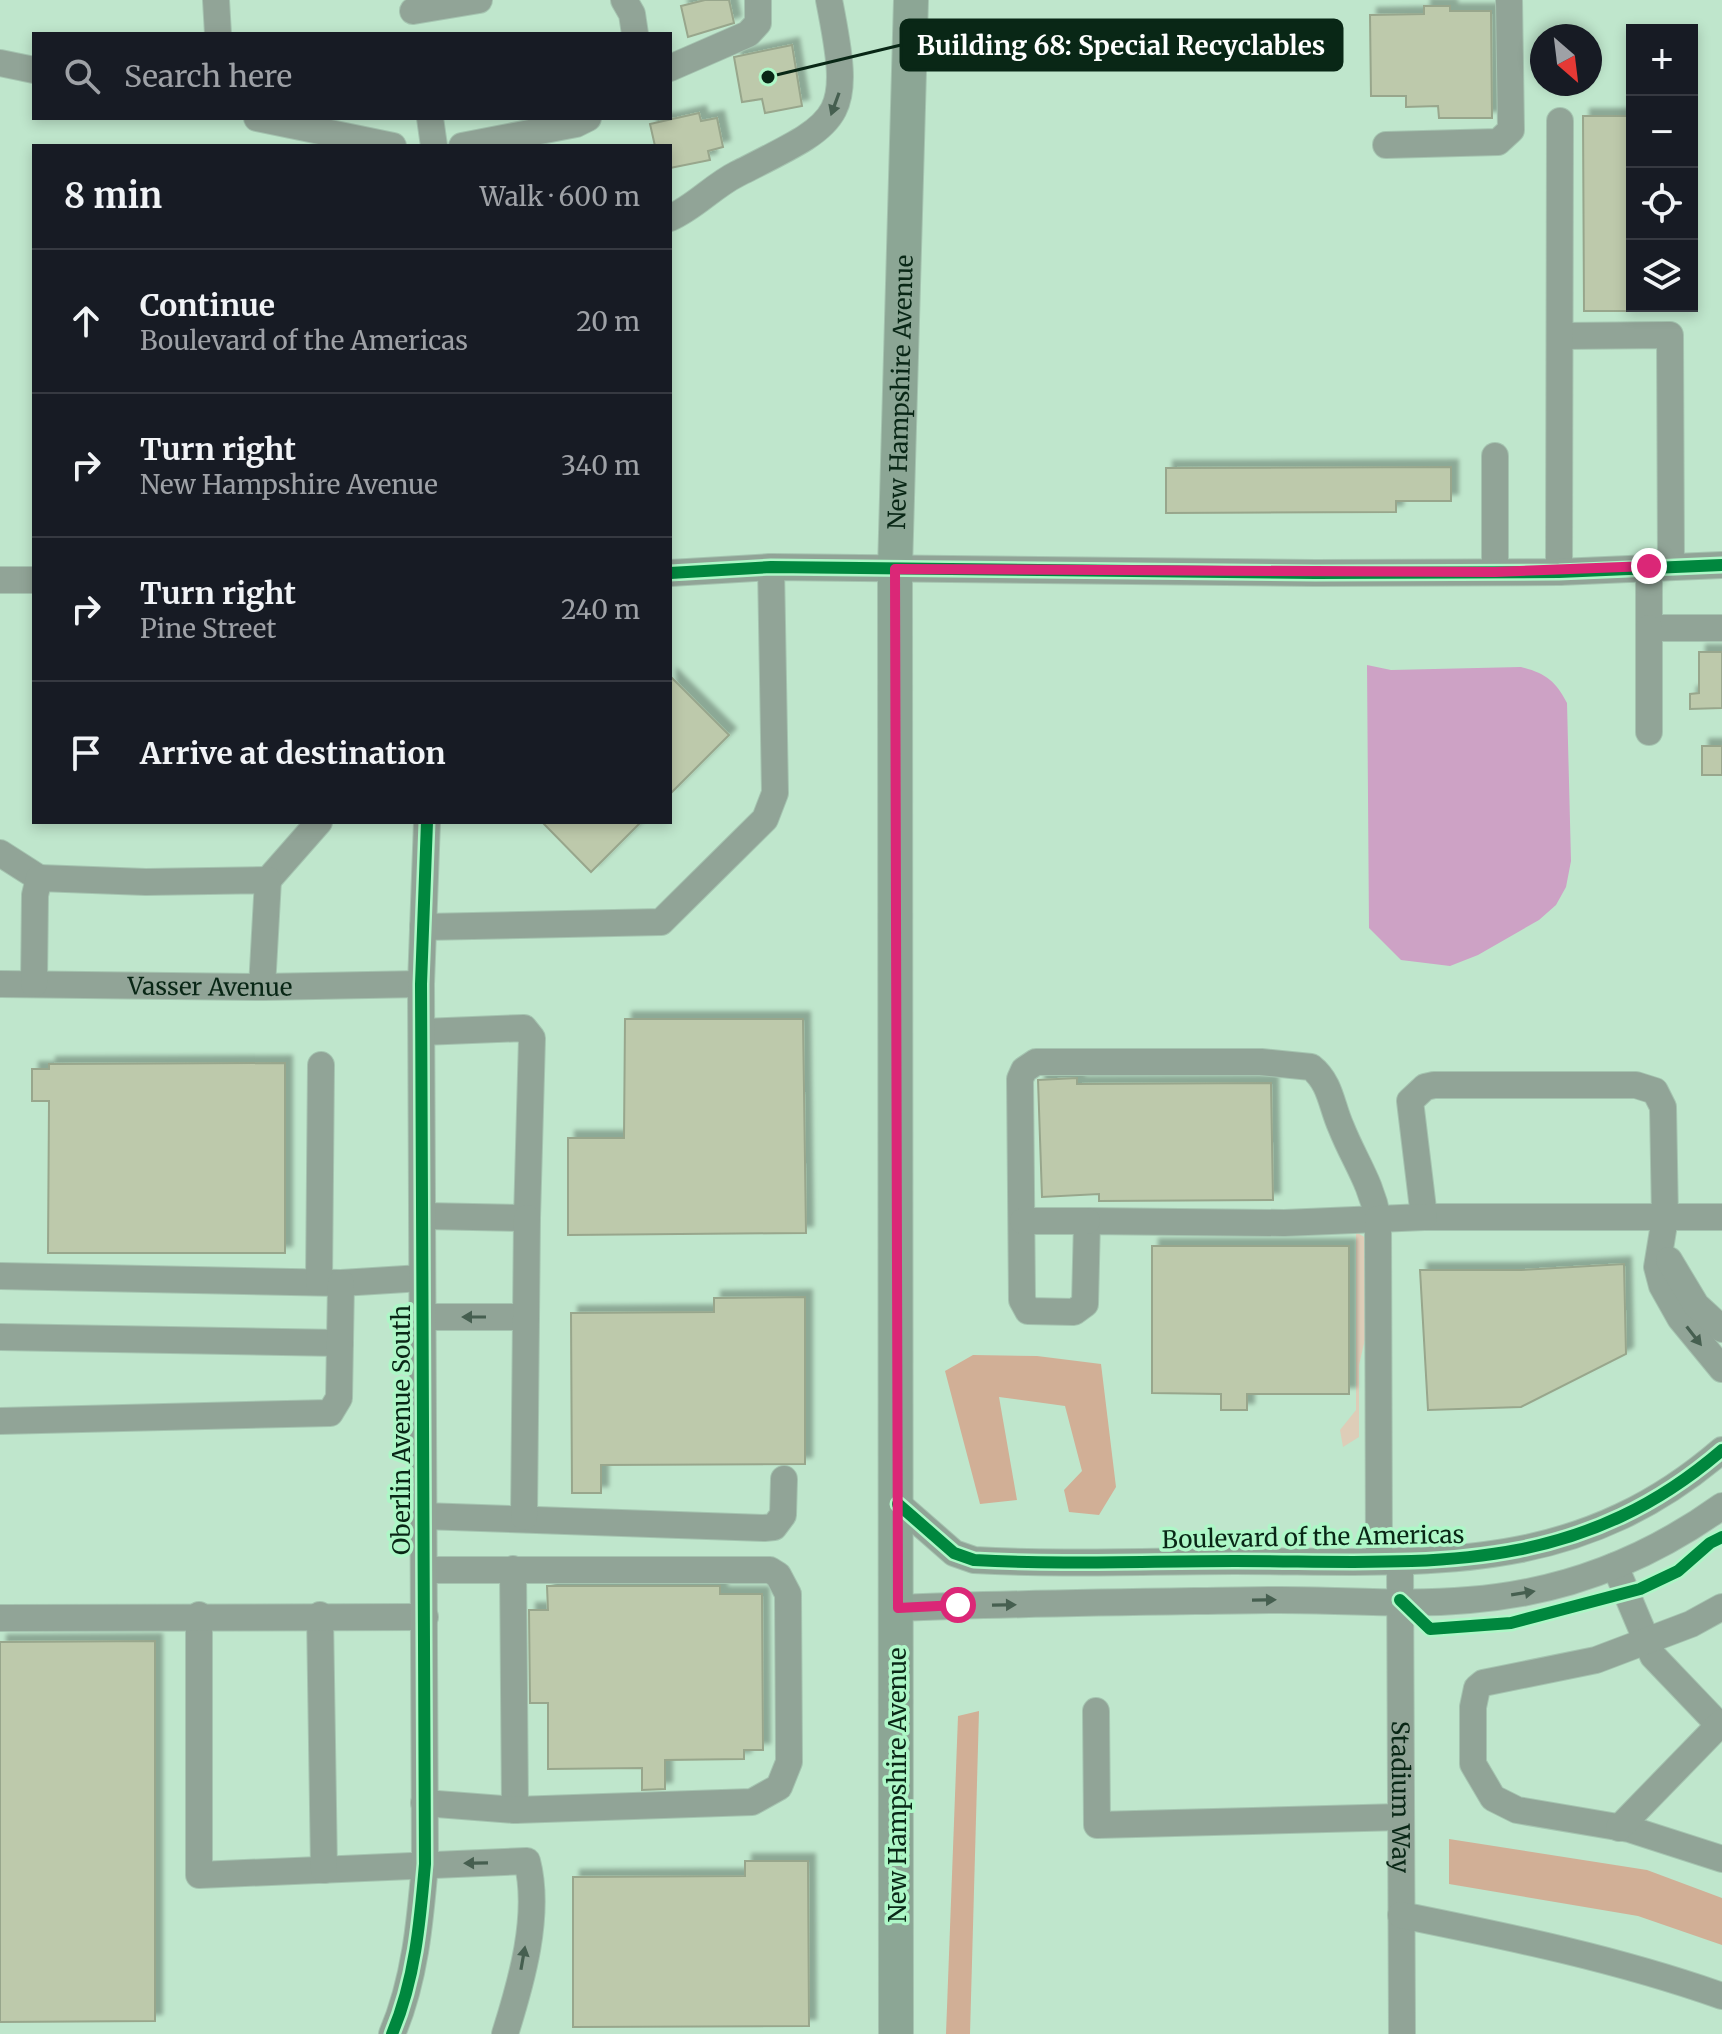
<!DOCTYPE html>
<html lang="en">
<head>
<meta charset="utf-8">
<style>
  body { margin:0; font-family:Merriweather,serif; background:#20242c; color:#f1f3f6 }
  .controls { position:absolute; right:24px; top:24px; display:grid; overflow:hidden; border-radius:0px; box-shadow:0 4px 12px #0003 }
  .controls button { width:72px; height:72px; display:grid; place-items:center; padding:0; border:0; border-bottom:2px solid #363941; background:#171b24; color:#f1f3f6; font:40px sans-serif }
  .compass { position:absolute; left:1530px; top:24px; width:72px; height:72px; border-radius:50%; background:#171b24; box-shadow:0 4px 12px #0003; rotate:152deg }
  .stop { position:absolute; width:24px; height:24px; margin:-18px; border:6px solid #db2777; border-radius:50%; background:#fff }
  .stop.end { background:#db2777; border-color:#fff; box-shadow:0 2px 8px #0008 }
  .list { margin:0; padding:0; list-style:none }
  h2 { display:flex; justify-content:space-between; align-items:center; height:104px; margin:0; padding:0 32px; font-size:34px }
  h2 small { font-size:26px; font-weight:400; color:#9ea1a6 }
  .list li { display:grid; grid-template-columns:52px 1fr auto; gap:24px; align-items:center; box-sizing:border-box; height:144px; padding:0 32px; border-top:2px solid #363941 }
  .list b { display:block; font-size:30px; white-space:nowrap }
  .list p { margin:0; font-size:26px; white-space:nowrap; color:#9ea1a6 }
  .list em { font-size:26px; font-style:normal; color:#9ea1a6 }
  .icon { flex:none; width:44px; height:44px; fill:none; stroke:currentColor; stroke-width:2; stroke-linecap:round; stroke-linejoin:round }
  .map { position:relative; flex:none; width:1722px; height:2034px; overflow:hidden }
  .search { position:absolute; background:#171b24; box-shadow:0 4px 12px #0003; left:32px; top:32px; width:640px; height:88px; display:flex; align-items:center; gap:20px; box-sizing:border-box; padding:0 28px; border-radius:0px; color:#9ea1a6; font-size:30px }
  .panel { position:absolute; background:#171b24; box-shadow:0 4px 12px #0003; left:32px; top:144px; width:640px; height:680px; border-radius:0px }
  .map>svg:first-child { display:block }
  .green { fill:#decdb8 }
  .forest { fill:#d1af96 }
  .water { fill:#cda2c5 }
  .building { fill:#bdc9ab; stroke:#98a68c; stroke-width:2; filter:url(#shadow) }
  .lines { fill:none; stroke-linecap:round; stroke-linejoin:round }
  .minor-casing { stroke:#a5c4b0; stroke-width:28 }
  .major-casing { stroke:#a5c4b0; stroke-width:36 }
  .minor { stroke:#91a497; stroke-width:26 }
  .major { stroke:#8ca695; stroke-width:34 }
  .cycleway-casing { stroke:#aef7c7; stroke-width:17 }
  .cycleway { stroke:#00873e; stroke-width:12 }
  .oneway { fill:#465f50 }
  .route { stroke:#db2777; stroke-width:10 }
  .labels { text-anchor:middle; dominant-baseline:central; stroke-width:7; stroke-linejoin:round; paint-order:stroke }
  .street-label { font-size:24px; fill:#092716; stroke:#aef7c7 }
  .leader { fill:none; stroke:#092716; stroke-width:3 }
  .callout-dot { fill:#092716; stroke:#aef7c7; stroke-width:3 }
  .callout { fill:#092716; stroke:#092716; stroke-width:3 }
  .callout-label { font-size:26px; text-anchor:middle; font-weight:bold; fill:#fff }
</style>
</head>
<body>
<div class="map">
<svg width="1722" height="2034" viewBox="0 0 1722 2034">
  <defs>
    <filter id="shadow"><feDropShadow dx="7" dy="-7" stdDeviation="2" flood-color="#0004"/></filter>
  </defs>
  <rect width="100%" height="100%" fill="#bfe6cc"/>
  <path class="green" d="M1356,1232L1366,1238L1369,1322L1359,1365V1437L1343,1447L1340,1430L1356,1410Z"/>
  <g class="forest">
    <path d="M973,1355L1037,1356L1101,1364L1116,1487L1099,1515L1069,1512L1064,1490L1082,1471L1065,1406L999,1397L1017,1500L980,1504L945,1371Z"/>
    <path d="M979,1711L970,2034H946L958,1716Z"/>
    <path d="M1449,1839L1647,1870L1722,1898V1945L1638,1916L1449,1884Z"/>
  </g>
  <path class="water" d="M1367,665L1391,670L1521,667C1545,673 1556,681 1567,703L1571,861L1566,887L1556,905L1539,920L1478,955L1450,966L1401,960L1369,928Z"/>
  <g class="building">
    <path d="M705,0H729L734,23L688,37L681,6Z"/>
    <path d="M1424,6H1450V11H1491L1492,118H1439L1438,106L1406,107V96H1371L1370,15L1424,14Z"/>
    <path d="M792,45L802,106L765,113L762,99L742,102L734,57Z"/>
    <path d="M699,113L701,121L717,118L723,147L708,151L710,160L670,168V146H655L650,124Z"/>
    <path d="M1583,116H1632V311H1584Z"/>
    <path d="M1451,467V501H1396V512L1166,513V468Z"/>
    <path d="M1699,652H1722V708L1690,709V694L1699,693Z"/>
    <path d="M670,676L729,735L670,794Z"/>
    <rect x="1702" y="746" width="20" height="29"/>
    <path d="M542,822H641L591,872Z"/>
    <path d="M625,1019H803L806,1233L568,1235V1138H624Z"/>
    <path d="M285,1063V1253H48L49,1101H32V1069H49V1064Z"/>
    <path d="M1077,1078V1084L1271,1083L1273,1200L1099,1201V1194L1042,1197L1038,1080Z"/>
    <path d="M1152,1246H1349V1394H1247V1410H1221V1394L1152,1393Z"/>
    <path d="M1624,1264L1626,1354L1521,1407L1428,1410L1420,1270H1521Z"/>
    <path d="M805,1297V1464L601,1465V1493H572L571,1313L714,1312V1298Z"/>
    <path d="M547,1586H720V1594H762L763,1750H744V1759L665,1760V1789L642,1790V1768L548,1769V1703H530L529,1610H548Z"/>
    <path d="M155,1641V2021L0,2022V1642Z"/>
    <path d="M745,1861H808L809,2026L573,2027V1877L745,1876Z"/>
  </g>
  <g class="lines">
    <g class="minor-casing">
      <g id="minor">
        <path d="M216,0L218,34"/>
        <path d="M624,0L632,14L635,34"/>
        <path d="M413,11L479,0"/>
        <path d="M0,63L34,70"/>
        <path d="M670,68L748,34L758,23V0"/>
        <path d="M257,118L393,146"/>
        <path d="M430,118L434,146"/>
        <path d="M1386,145L1498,142L1511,130L1509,0"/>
        <path d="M462,146L576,124L588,118"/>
        <path d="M670,218C695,207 713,186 737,174C844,120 853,121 829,0"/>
        <path d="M1560,336L1670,335L1671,566"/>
        <path d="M1495,456V572"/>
        <path d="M1649,566V628H1722"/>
        <path d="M1559,572L1560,121"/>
        <path d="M670,573L771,567L1315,573L1559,572L1722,565"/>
        <path d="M0,580H34"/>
        <path d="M1649,732V628"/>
        <path d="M0,853L39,878"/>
        <path d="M268,880L319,822"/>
        <path d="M423,927L661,922L765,819L775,793L771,567"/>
        <path id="s1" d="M0,984L262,987L421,984"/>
        <path d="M34,984L35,895L39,878L146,882L268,880L262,987"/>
        <path d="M422,1032L524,1028L532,1038L527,1218L424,1216"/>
        <path d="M1036,1062H1261L1311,1067C1331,1083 1331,1105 1341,1127C1354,1160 1371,1182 1378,1219L1284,1223L1087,1221L1085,1304L1074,1312L1028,1311L1022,1300L1020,1079L1024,1070Z"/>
        <path d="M1722,1217H1424L1410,1101L1425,1087L1434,1085H1636L1655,1091L1663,1107L1665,1218L1657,1267L1662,1286L1680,1318L1722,1369"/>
        <path d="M1023,1221H1087"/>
        <path d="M1669,1260L1696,1305L1722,1329"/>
        <path d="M0,1276L341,1283L422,1278"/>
        <path d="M319,1282L321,1065"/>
        <path d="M421,1317H526"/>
        <path d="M0,1337L340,1343"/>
        <path d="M0,1421L330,1413L339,1398L341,1283"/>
        <path d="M898,1504L954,1553L974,1560C1060,1565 1148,1561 1235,1561C1420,1561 1571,1580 1722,1450"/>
        <path d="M423,1516L764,1528L774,1527L783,1515L784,1479"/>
        <path d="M524,1517L527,1218"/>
        <path d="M1379,1561L1378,1219L1424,1217"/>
        <path id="s2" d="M1400,1561L1402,2034"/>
        <path d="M1615,1566L1653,1656L1719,1725"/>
        <path d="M513,1569L515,1810"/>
        <path d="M1722,1607L1691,1624L1596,1660L1483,1683L1477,1688L1473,1707V1764L1493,1798L1517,1810L1629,1829L1722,1859"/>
        <path d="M898,1608C1021,1603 1145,1602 1269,1600C1335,1599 1403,1606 1469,1600C1562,1593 1647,1560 1722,1506"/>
        <path d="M199,1615V1875L527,1861C541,1915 521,1983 505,2034"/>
        <path d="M320,1615L324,1870"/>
        <path d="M0,1618L425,1617"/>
        <path d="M1096,1711L1097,1825L1401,1817"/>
        <path d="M424,1803L515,1810L752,1802L779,1787L789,1762L788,1594L778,1575L770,1570H424"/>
        <path d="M1619,1828L1722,1722"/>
        <path d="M1401,1915C1510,1937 1617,1959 1722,1996"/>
        <path d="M392,2034C415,1980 420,1922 425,1864L421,984L427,822"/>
      </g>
    </g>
    <g class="major-casing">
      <g id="major">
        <path id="s3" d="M896,2034L895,569L911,0"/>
      </g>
    </g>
    <use href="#minor" class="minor"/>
    <use href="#major" class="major"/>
    <g class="cycleway-casing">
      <g id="cycleway">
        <path d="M670,573L771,567L1315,573L1559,572L1722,565"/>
        <path d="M898,1504L954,1553L974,1560C1060,1565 1148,1561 1235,1561C1420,1561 1571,1580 1722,1450"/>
        <path d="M1400,1600L1430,1629L1511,1623L1640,1589L1678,1571L1710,1543L1722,1537"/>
        <path d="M392,2034C415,1980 420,1922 425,1864L421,984L427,822"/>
      </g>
    </g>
    <use href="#cycleway" class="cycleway"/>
  </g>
  <defs><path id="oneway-solid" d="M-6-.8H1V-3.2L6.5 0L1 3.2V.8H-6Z" transform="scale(2)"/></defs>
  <g class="oneway">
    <use href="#oneway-solid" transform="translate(835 104) rotate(110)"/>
    <use href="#oneway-solid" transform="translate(474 1317) rotate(-180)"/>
    <use href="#oneway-solid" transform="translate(1694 1336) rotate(52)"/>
    <use href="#oneway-solid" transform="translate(1523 1593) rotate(-9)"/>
    <use href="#oneway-solid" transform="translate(1264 1600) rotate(-1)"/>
    <use href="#oneway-solid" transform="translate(1004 1605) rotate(-1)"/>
    <use href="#oneway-solid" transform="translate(476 1863) rotate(179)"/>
    <use href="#oneway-solid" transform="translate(523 1958) rotate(-80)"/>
  </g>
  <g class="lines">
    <path class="route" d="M958,1605L898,1608L895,569L1495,572L1649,566"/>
  </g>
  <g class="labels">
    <g class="street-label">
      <text stroke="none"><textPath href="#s3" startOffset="1642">New Hampshire Avenue</textPath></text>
      <text stroke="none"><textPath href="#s1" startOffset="210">Vasser Avenue</textPath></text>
      <text transform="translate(401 1430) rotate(-90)">Oberlin Avenue South</text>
      <text transform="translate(1313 1537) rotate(-1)">Boulevard of the Americas</text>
      <text transform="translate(897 1785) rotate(-90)">New Hampshire Avenue</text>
      <text stroke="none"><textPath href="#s2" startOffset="236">Stadium Way</textPath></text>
    </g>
  </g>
  <path class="leader" d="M768 77L901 45"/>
  <circle class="callout-dot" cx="768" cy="77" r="8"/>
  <rect class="callout" x="901" y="20" width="441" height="50" rx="8"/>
  <g class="callout-label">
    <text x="1121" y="55">Building 68: Special Recyclables</text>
  </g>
</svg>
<div class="controls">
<button>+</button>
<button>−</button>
<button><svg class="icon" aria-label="locate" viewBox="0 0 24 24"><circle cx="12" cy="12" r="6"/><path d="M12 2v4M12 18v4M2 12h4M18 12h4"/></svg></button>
<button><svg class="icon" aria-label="layers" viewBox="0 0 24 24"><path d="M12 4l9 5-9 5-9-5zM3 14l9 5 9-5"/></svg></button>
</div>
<svg class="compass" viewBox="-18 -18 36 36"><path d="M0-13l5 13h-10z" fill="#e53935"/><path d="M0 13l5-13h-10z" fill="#9ea1a6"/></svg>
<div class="stop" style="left:958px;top:1605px"></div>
<div class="stop end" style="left:1649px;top:566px"></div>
<div class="search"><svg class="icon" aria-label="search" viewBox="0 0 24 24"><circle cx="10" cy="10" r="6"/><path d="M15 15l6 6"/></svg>Search here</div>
<section class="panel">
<h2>8 min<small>Walk · 600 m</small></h2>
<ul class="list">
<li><svg class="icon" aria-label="ahead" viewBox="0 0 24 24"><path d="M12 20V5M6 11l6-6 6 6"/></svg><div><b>Continue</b><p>Boulevard of the Americas</p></div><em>20 m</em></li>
<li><svg class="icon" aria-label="right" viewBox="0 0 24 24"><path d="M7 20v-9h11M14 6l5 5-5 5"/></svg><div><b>Turn right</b><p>New Hampshire Avenue</p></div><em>340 m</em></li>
<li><svg class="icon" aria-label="right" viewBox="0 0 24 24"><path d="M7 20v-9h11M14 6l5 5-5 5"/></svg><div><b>Turn right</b><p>Pine Street</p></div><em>240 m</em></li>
<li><svg class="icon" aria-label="arrive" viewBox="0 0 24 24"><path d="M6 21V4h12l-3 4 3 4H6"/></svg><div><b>Arrive at destination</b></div></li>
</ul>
</section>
</div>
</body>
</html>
